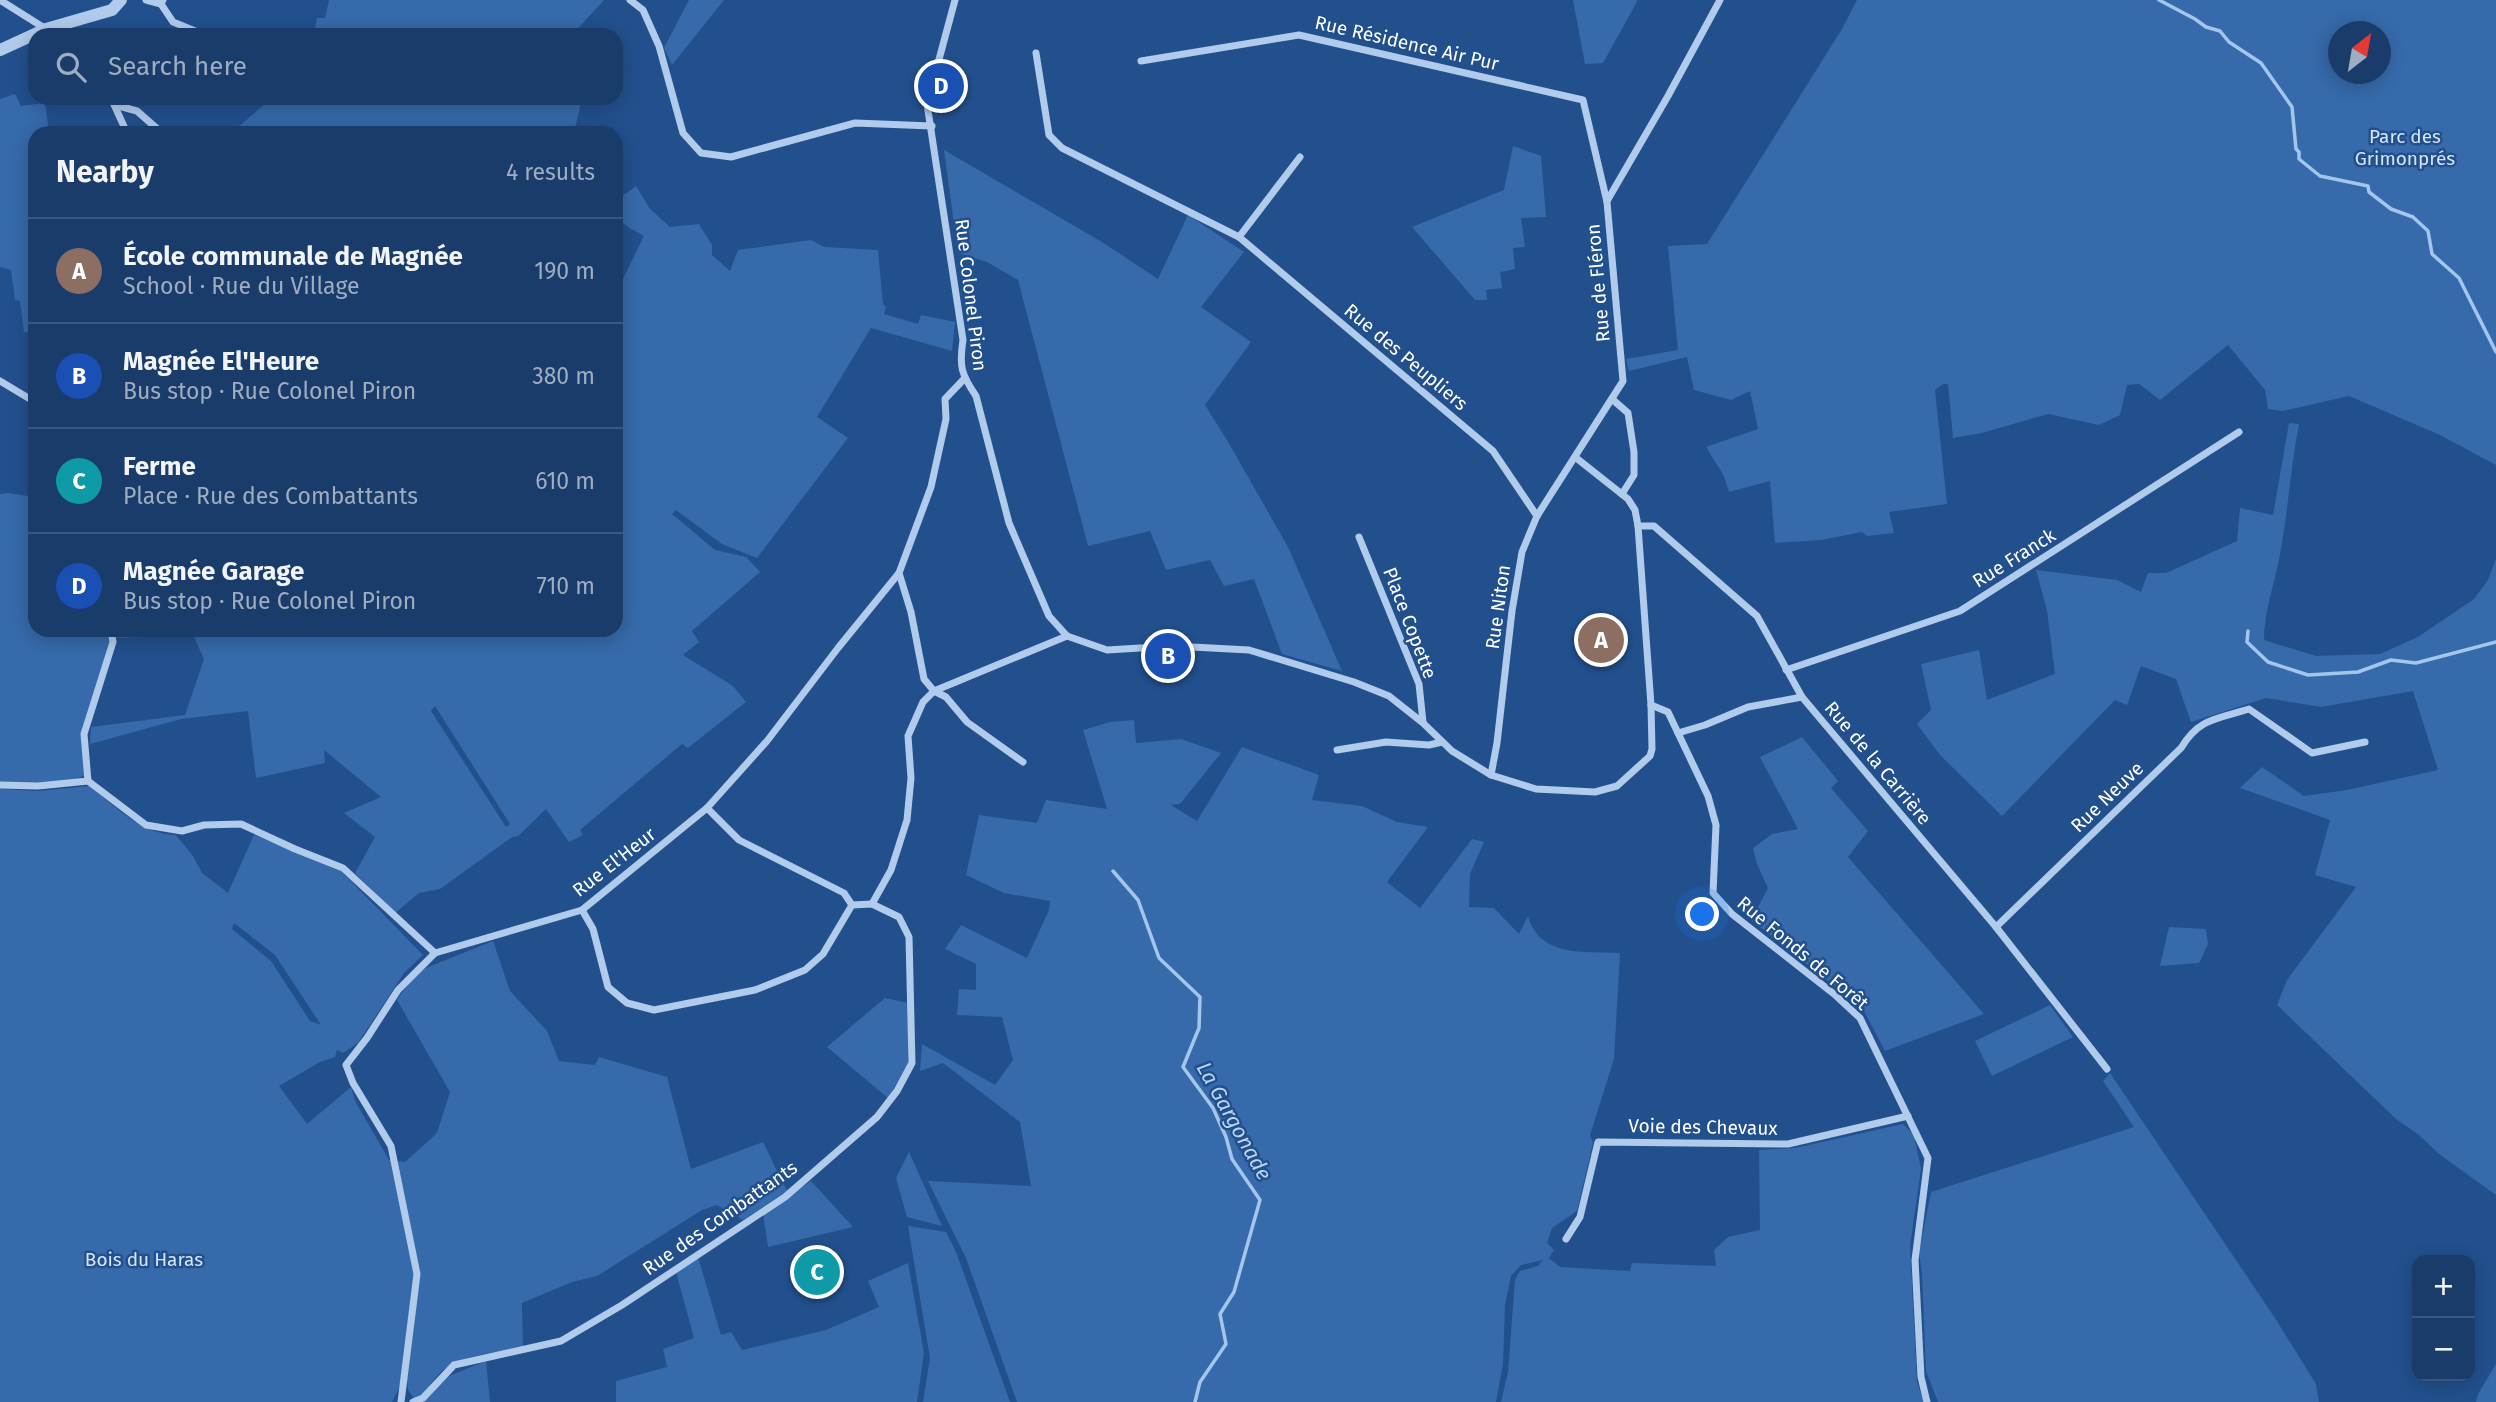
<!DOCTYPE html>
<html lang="en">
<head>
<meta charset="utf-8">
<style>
  body { margin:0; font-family:"Fira Sans",sans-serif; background:#234370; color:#f1f3f6 }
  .controls { position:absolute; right:21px; bottom:21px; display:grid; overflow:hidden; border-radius:14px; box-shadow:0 4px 18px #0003 }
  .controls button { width:63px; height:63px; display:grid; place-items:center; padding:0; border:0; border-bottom:2px solid #38567e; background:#1a3c6a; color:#f1f3f6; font:35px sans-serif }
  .compass { position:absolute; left:2328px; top:21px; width:63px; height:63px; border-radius:50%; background:#1a3c6a; box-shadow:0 4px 18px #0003; rotate:31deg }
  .you { position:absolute; left:1703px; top:915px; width:24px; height:24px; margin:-18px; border:5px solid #fff; border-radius:50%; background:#1a73e8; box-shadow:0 0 0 10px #1a73e833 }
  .badge { display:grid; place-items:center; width:46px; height:46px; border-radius:50%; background:#95b2f1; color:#fff; font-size:23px; font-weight:700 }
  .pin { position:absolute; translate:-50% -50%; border:4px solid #fff; box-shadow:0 2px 7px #0006 }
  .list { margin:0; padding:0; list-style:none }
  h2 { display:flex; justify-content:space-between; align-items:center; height:91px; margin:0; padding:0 28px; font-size:30px }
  h2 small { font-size:23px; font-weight:400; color:#9fadc1 }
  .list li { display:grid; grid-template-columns:46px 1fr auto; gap:21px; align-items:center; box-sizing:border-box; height:105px; padding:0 28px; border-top:2px solid #38567e }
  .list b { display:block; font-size:26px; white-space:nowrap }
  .list p { margin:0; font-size:23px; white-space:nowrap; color:#9fadc1 }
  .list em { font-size:23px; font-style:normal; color:#9fadc1 }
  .icon { flex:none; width:38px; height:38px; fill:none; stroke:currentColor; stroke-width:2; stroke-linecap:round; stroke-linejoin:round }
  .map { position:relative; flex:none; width:2496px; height:1402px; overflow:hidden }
  .search { position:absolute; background:#1a3c6a; box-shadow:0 4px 18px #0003; left:28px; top:28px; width:595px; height:77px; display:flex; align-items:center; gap:18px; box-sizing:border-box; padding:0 24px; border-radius:21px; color:#9fadc1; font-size:26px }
  .panel { position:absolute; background:#1a3c6a; box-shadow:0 4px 18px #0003; left:28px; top:126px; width:595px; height:511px; border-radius:21px }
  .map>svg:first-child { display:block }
  .green { fill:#366aaa; fill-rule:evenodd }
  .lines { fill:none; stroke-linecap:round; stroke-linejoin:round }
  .stream { stroke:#a4c5ec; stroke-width:3.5 }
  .minor { stroke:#b0cbeb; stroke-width:7 }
  .tertiary { stroke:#b0cbeb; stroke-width:12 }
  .labels { text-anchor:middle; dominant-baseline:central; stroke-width:5; stroke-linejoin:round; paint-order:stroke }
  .street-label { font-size:19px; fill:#fff; stroke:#22508d }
  .park-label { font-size:19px; fill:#d5e5f8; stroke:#22508d }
  .water-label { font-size:21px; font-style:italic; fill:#bcd5f2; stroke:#22508d }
</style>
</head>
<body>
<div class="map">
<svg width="2496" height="1402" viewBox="0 0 2496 1402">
  <rect width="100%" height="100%" fill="#22508d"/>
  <g class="green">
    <path d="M329,0H604L572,35H314L317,18H325Z"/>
    <path d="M689,0H724L672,65L664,48Z"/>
    <path d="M1573,0H1638L1603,63L1585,64Z"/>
    <path d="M1857,0H2496V465L2440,435L2349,396L2283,411L2268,409L2265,390L2228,345L2160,400L2139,384L2127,385L2120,415L2099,425L2048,414L1982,433L1953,438L1948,384H1943L1935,390L1947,504L1889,512L1894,533L1867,536L1862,532L1821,540L1775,543L1770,481L1729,492L1724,476L1706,447L1758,429L1750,391L1731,400L1694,390L1687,357L1629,371L1626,359L1678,350L1668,246L1707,244L1842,29ZM2338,32H2380V74H2338Z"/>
    <path d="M15,94L21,106L45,103L49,133H35V331L24,332L20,301L15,300L11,270L0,267V99Z"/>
    <path d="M272,98H582L574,133H231Z"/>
    <path d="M1513,146L1541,156L1546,217L1521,218L1525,247L1513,248L1515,269L1500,272L1502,288L1486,290L1487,300H1475L1412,227L1504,190Z"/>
    <path d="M944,150L1102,242L1158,279L1188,215L1244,252L1201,307L1251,342L1205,405L1227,440L1288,547L1342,671L1282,654L1254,579L1224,586L1210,560L1166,570L1150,531L1088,546L1018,280L987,262L958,253Z"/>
    <path d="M636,186L650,209L670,227L699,224L712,245V255L730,271L738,250L811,240L824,247L878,250L883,304L886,307L884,314L918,324L921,315L955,322L952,351L871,328L817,417L848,438L757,558L722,544L676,510L672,514L715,550L746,557L760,572L692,631L699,642L683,655L733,686L746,702L688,748L682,744L580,830L583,835L569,842L546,809L518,836L512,837L440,889L419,893L395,913L355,873L375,837L344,813L381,797L324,750L325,763L256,778L248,711L181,719L90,744L91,727L185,715L204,659L193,635L117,638L116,630H616V281L621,283L644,236C626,225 616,224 616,201ZM435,706L510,824L506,827L431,711Z"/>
    <path d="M2289,423L2299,424C2290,470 2288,515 2279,559C2274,586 2264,612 2264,640L2316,656L2380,654L2418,637L2474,599L2488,580L2496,559V1195L2439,1154L2419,1135L2396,1119L2277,1005L2287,980L2356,887L2315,875L2330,820L2240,788L2262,767L2304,796L2347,790L2438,770L2413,691L2321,707L2266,698L2191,722L2176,679L2141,666L2127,705L2115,700L2002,816L1940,755L1917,724L1931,710L1921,664L1979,650L1987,700L2055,674L2047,610L2036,570L2117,580L2141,592L2148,573H2166L2237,541L2240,508L2273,515Z"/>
    <path d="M8,493L35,497V630H108L110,641L83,732L86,774C62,789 27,782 0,782V494Z"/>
    <path d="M1134,720L1136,743L1181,739L1221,753L1180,804L1171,805L1197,821L1242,747L1319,775L1312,800L1362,806L1397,822L1428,827L1387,882L1420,908L1472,839L1484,842L1470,874L1469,907L1494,908L1519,934L1528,916C1540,958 1584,951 1620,953L1614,1059L1590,1135L1593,1143L1577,1211L1552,1228L1547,1243L1554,1250L1549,1258L1560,1267L1630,1271L1632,1263L1716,1266L1714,1250L1728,1237L1760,1230L1759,1150L1795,1148L1903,1124L1914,1135L1921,1169L1910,1246L1917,1382L1924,1402H1501L1508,1372L1515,1280L1520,1271L1538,1266L1543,1260L1521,1265L1511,1276L1505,1305L1503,1364L1496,1402H1017L966,1258L928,1181L1031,1186L1020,1122L943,1063L920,1071L922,1044L995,1085L1013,1060L1002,1017L957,1015L959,989L976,990V964L945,949L961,925L1027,958L1049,910L1050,901L1004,893L966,875L979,815L1037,823L1046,800L1107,809L1083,730L1110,722Z"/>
    <path d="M1802,737L1838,781L1831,788L1868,831L1848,857L1984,1014L1885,1051L1865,1013L1849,997L1751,920L1768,888L1757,864L1753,848L1772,834L1798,829L1760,757Z"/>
    <path d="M90,786C115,807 142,834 176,835L193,856L202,873L228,893L254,835L340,870L423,955L404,973L358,1043L343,1053L337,1050L335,1057L320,1062L279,1086L307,1124L351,1087L355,1101L389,1160L405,1162L437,1133L450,1092L397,1000L412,978L426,968L493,941L510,991L547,1031L559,1061L595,1065L599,1057L667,1077L691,1169L763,1142L787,1191L743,1220L717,1205L702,1210L597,1276L572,1282L522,1303L523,1347C499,1352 460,1355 442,1371C431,1380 429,1393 414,1398L408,1390L407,1381L401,1384L392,1402H0V789L39,791ZM234,923L275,955L321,1025L310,1021L271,961L232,929Z"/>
    <path d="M2169,927L2206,929L2208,944L2199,963L2160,966Z"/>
    <path d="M885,998L908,1003V1064L888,1098L827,1047Z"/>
    <path d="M2050,1005L2073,1037L1992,1076L1975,1041Z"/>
    <path d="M2110,1073L2275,1318L2316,1384L2319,1402H1938L1926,1371L1922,1274L1919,1252L1931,1192L2134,1127L2103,1081Z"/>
    <path d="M909,1152L942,1226L907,1217L896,1178Z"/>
    <path d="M811,1181L853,1227L768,1247L763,1213Z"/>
    <path d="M908,1226L946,1232L956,1252L1010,1402H923L930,1358Z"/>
    <path d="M698,1257L721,1335L731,1332L742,1350L826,1330L879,1307L868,1281L908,1263L924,1353L917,1402H616V1381L667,1367L663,1349L694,1338L676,1272Z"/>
    <path d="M486,1361L490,1402H424L447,1377Z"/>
    <path d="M2496,1364V1402H2476L2478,1394Z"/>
  </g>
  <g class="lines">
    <g class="stream">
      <path d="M2159,0L2195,19L2206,27L2220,31L2229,42L2261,63L2292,107L2296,149L2299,152V159L2320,176L2368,186L2369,192L2391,209L2413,217L2428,231L2432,254L2459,278L2496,352"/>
      <path d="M2248,631L2247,642L2268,662L2308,675L2358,672L2391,660L2416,663L2496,642"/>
      <path d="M1113,871L1138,900L1159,958L1200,997L1199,1028L1183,1067L1213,1108L1226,1137L1232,1159L1260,1200L1234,1292L1220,1314L1226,1344L1200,1382L1195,1402"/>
    </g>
    <g class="minor">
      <path d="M0,0L46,29"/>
      <path d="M146,0L161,4L163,0"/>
      <path d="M630,0L643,10L659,46L683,133L701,153L731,157L855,123L932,126"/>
      <path d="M955,0L927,104L963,340C959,366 961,374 976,396L1009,523L1049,616L1067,636L1107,650L1173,646L1249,650L1354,682L1389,696L1423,723L1452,751L1491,775L1536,789L1595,792L1617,786L1650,756L1652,749L1651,705L1638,526L1635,510L1628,499L1575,457"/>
      <path d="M161,4L173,22L205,35"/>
      <path d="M64,24L71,35"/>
      <path d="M1036,53L1049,135L1062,148L1239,237L1493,451L1537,516"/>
      <path d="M1141,61L1299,35L1583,100L1607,202L1623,381L1537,516L1522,552L1512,611L1497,743L1491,775"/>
      <path d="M111,98L127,133"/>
      <path d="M115,105L137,111L162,133"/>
      <path d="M1607,201L1668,96L1720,0"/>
      <path d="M1239,237L1300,157"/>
      <path d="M0,381L35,402"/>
      <path d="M1612,399L1628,413L1634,452V475L1622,494"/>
      <path d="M1638,526H1654L1757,616L1802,697L1996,927L2107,1069"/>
      <path d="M1359,537L1419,684L1423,722"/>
      <path d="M899,573L911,612L924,679L934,691L946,697L967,722L1023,762"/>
      <path d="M111,630L113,642L84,734L88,781L146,825L182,831L204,825L241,824L295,849L343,868L435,953"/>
      <path d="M1786,670L1960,611L2239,432"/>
      <path d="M1651,705L1668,712L1708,796L1716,825L1713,893L1732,914L1834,994L1860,1018L1928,1158L1915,1260L1921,1377L1927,1402"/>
      <path d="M1678,733L1705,725L1748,707L1802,697"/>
      <path d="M1337,750L1386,742L1429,745L1442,742"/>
      <path d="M0,785L38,786L88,781"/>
      <path d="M707,808L739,840L844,893L852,905"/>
      <path d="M582,910L593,929L608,987L627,1003L654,1010L755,990L805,970L823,954L852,905L872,904"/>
      <path d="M1996,927L2181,748C2199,718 2217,719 2249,709L2312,753L2365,742"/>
      <path d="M1566,1239L1580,1217L1598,1142L1788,1144L1908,1116"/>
      <path d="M401,1402L417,1274L391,1146L353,1083L346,1065L367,1038L398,990L435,953L582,910L707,808L767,741L838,648L899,573L931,487L946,419L945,399L964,379"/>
      <path d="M413,1402L423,1398L454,1365L561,1341L622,1305L785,1197L877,1117L897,1091L912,1063L909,937L899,917L872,904L891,870L907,820L911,778L908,736L923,702L934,691L1067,636"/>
    </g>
    <path class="tertiary" d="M0,50L46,29L112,10L121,0"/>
  </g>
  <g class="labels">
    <g class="street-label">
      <text transform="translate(1407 43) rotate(13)">Rue Résidence Air Pur</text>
      <text transform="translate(1598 283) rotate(-95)">Rue de Fléron</text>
      <text transform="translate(971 295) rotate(83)">Rue Colonel Piron</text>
      <text transform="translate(1406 357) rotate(40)">Rue des Peupliers</text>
      <text transform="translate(2014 558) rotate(-32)">Rue Franck</text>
      <text transform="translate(1498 607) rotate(-82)">Rue Niton</text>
      <text transform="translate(1410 623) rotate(69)">Place Copette</text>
      <text transform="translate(1878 763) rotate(50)">Rue de la Carrière</text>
      <text transform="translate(2107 797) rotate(-44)">Rue Neuve</text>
      <text transform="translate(614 862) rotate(-38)">Rue El'Heur</text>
      <text transform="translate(1803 953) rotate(40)">Rue Fonds de Forêt</text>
      <text transform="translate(1703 1127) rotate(1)">Voie des Chevaux</text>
      <text transform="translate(720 1218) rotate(-35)">Rue des Combattants</text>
    </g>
    <g class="park-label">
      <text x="2405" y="136">Parc des<tspan x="2405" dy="22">Grimonprés</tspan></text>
      <text x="144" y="1259">Bois du Haras</text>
    </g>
    <g class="water-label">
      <text transform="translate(1234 1121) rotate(61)">La Gargonade</text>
    </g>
  </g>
</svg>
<div class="controls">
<button>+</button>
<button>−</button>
</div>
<svg class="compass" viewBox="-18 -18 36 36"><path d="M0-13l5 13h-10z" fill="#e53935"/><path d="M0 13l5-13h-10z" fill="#9fadc1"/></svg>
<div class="you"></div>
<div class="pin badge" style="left:1601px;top:640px;background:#8d6e63">A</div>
<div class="pin badge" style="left:1168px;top:656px;background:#1a4fb4">B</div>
<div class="pin badge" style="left:817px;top:1272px;background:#0f9aa8">C</div>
<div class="pin badge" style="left:941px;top:86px;background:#1a4fb4">D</div>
<div class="search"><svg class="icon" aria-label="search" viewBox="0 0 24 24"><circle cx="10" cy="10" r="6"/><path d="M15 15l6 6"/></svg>Search here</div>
<section class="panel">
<h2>Nearby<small>4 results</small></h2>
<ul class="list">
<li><span class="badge" style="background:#8d6e63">A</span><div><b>École communale de Magnée</b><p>School · Rue du Village</p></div><em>190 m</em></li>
<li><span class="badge" style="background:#1a4fb4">B</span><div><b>Magnée El'Heure</b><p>Bus stop · Rue Colonel Piron</p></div><em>380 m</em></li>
<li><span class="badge" style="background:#0f9aa8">C</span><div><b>Ferme</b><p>Place · Rue des Combattants</p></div><em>610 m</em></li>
<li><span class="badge" style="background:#1a4fb4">D</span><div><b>Magnée Garage</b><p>Bus stop · Rue Colonel Piron</p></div><em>710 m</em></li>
</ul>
</section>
</div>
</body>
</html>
